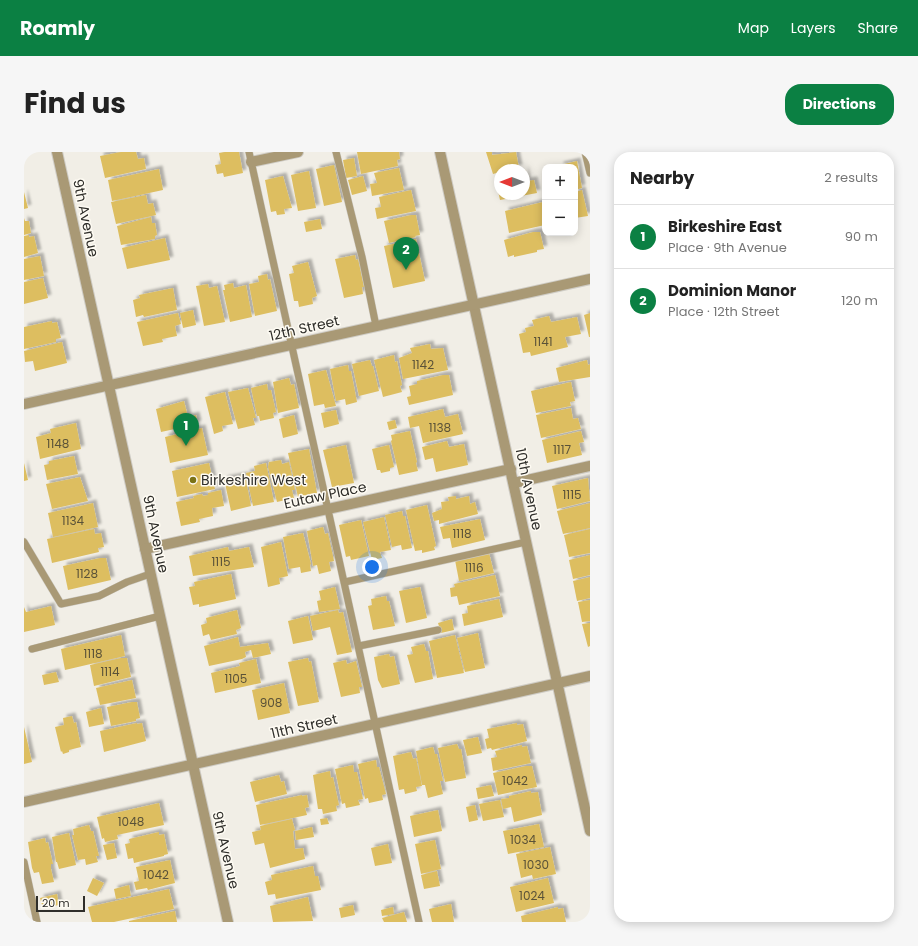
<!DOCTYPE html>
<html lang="en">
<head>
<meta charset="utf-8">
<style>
  body { margin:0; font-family:Poppins,sans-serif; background:#f6f6f6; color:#222 }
  .controls { position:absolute; right:12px; top:12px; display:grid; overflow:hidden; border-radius:8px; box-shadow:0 2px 10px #0003 }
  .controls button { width:36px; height:36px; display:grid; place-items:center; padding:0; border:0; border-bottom:1px solid #e0e0e0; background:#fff; color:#222; font:20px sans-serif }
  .compass { position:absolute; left:470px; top:12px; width:36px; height:36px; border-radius:50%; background:#fff; box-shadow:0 2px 10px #0003; rotate:270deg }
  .scale { position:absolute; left:12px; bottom:10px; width:49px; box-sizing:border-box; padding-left:4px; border:2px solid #2f2e2a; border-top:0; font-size:11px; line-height:14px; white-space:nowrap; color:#2f2e2a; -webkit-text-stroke:3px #fefbf3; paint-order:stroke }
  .you { position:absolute; left:348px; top:415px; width:14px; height:14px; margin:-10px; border:3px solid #fff; border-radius:50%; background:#1a73e8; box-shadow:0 0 0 6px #1a73e833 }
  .badge { display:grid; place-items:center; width:26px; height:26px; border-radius:50%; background:#0b8043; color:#fff; font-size:13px; font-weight:700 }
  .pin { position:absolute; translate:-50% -33px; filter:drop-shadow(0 1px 2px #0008) }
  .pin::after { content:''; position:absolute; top:21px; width:14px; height:12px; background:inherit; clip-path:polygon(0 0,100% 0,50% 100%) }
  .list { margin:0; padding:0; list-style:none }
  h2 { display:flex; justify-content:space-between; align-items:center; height:52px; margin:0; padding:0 16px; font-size:17px }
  h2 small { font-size:13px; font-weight:400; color:#767676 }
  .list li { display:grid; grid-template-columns:26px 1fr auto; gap:12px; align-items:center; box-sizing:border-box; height:64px; padding:0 16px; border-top:1px solid #e0e0e0 }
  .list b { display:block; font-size:15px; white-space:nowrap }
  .list p { margin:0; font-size:13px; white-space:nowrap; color:#767676 }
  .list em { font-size:13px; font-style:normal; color:#767676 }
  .map { position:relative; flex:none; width:566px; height:770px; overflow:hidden; border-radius:16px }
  header { display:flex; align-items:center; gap:24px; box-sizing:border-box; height:56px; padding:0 20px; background:#0b8043; color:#fff }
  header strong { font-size:19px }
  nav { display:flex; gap:22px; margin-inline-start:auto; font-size:14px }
  .intro { display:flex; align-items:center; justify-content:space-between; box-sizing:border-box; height:96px; padding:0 24px }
  h1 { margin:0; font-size:28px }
  .button { padding:10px 18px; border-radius:16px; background:#0b8043; color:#fff; font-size:14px; font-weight:700 }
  main { display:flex; gap:24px; padding:0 24px }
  aside { flex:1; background:#fff; border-radius:16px; box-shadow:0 2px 10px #0003 }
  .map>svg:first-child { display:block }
  .building { fill:#ddbe61; filter:url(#shadow) }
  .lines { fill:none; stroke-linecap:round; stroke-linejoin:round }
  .service-casing { stroke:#cecbc4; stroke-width:8 }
  .minor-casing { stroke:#cecbc4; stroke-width:12 }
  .service { stroke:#a99975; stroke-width:7 }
  .minor { stroke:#a99975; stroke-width:10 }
  .poi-dot { fill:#7b7316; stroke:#fefbf3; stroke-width:1.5 }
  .labels { text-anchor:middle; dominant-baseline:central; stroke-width:3; stroke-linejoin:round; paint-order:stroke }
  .number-label { font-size:12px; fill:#5a5238 }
  .street-label { font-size:14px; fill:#2f2e2a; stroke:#fefbf3 }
  .poi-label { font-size:14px; fill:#2f2e2a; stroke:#fefbf3; text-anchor:start }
</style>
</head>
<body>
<header>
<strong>Roamly</strong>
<nav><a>Map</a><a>Layers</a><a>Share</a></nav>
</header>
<div class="intro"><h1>Find us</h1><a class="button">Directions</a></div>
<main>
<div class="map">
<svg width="566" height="770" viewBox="0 0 566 770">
  <defs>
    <filter id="shadow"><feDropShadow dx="3.5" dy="-3.5" stdDeviation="1" flood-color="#0004"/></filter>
  </defs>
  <rect width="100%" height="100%" fill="#f1eee6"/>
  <g class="building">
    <path d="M97,0H112L114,7L120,6L122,17L81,26L76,4Z"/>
    <path d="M201,0H215L219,21L200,25L199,21L193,22L191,13L197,12L195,1Z"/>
    <path d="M333,0H375L376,7L373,8L374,14L337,22Z"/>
    <path d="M462,0H468V3L492,0L495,16L476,18V20L469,22Z"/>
    <path d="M330,6L333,24L322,26L319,8Z"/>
    <path d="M553,9L558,36L551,38V15H536V13Z"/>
    <path d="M310,13L318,50L300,54L292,17Z"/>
    <path d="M375,16L380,38L348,44L346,32L353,31L350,21Z"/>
    <path d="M135,17L139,38L88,49L84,28Z"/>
    <path d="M501,17L503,29L510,28L513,41L476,48L471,26L476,25V42H500Z"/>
    <path d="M285,19L292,56L274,59L267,23Z"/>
    <path d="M259,24L268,56L260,57L261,62L253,63L252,59L247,60L241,28Z"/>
    <path d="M339,24L343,39L328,43L324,28Z"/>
    <path d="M387,38L392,59L353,67L351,56L357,55L355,45Z"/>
    <path d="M558,38L564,64L551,66V40Z"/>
    <path d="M0,40L4,56L0,57Z"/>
    <path d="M122,43L124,52L129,51L132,63L92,72L87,50Z"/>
    <path d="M519,50L521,73L485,81L481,59Z"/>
    <path d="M387,63H392L396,83L391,84L392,85L365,91L360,69Z"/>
    <path d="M127,65L128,71H131L133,83L131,84V87L97,93L93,74Z"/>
    <path d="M0,66L1,69H5L7,81L0,83Z"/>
    <path d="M296,67L298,77L282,80L280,70Z"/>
    <path d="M509,80H516L520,97L513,98V100L490,105V103L484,105L480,88Z"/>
    <path d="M5,83V85L10,84L14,101L0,105V84Z"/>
    <path d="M141,86L146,108L103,117L98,96Z"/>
    <path d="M392,87L401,129L369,136L360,94Z"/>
    <path d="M331,103L332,108L334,107L340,135H338L339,142L320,146L311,107Z"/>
    <path d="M16,104L20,124L0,128V107Z"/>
    <path d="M284,110L293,144L288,146L289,152L275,155L274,149H270L265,122L270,121L268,114Z"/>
    <path d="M243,122L244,128L246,127L253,159L231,164L225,132L235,130L234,124Z"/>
    <path d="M19,126L24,146L0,152V130Z"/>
    <path d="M209,131L210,136L222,133L228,165L206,170L199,138H201L200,133Z"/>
    <path d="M184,132L185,136L193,134L201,170L180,174L172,134Z"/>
    <path d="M149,136L153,158L120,165L119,163L112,165L109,148L116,146L115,143Z"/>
    <path d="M169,158L172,173L159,176L156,161Z"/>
    <path d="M154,161L157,172L151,174L153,184L138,187L139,190L119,194L113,170Z"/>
    <path d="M566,161V185H565L560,163Z"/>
    <path d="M525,164L527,170L553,165L557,182L541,185L544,195L507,204L506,200L499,201L495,182L502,180L501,176L510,174L508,168Z"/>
    <path d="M28,169V171L33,170L37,186L32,187V190L0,197V175Z"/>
    <path d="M38,190L43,211L11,219L9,209L1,210L0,199Z"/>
    <path d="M406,192L407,197L419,196L424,218L379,227L375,206L388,201L386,196Z"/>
    <path d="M370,203L371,210L373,209L378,233L376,234L378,240L359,245L350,208Z"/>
    <path d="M346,208L348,214H349L355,239L335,244L328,212Z"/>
    <path d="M563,208L564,213L566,212V225L535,230L532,216Z"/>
    <path d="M324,213L325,219H327L333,250L322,253L321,247L312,249L306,217Z"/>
    <path d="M302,218L312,254L301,256L300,252L290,254L284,222Z"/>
    <path d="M419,223H425L429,243L385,253L383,245L387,244L385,234L393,232V229Z"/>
    <path d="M265,226L267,233L270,232L275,256L254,261L249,230Z"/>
    <path d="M547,230L551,249L546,250L547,254L512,261L507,239Z"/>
    <path d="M243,232L244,238H247L252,260L249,261L250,266L236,269L235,264H233L227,236Z"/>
    <path d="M224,236L232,266H229L231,273L214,277L204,240Z"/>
    <path d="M201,240L209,272L198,274L199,279L190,282L181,245Z"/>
    <path d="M160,249L164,265L172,263L174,272L137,280L132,257Z"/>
    <path d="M547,256L549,267L554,266L557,277L517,286L512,263Z"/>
    <path d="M419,257L421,265L434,262L439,282L399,291L395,274L386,276L384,265Z"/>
    <path d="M312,258L315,272L300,276L297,261Z"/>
    <path d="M270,263L274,282L259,286L255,267Z"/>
    <path d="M371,268L373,276L365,278L363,270Z"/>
    <path d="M52,271L57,297L16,307L12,285L27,281L26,277Z"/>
    <path d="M178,276L184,303L146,311L141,285Z"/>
    <path d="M386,279L393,310L392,311L394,319L375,323L367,289L368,288L367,283Z"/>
    <path d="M557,279L560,290L555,291L558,303L523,311L518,288Z"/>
    <path d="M423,289L425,295L440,292L444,313L412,320L409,306L401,308L398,295Z"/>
    <path d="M322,293L330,331L308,335L299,298Z"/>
    <path d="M365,293L370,315L366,316V319L357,321L356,318H353L348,297Z"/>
    <path d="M285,297L293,341L274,345L264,301Z"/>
    <path d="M50,304L54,322L23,328L20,313L25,312V309Z"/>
    <path d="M257,308L258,312L265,310L271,338H268L270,346L253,350L244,315L245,310Z"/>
    <path d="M0,311L4,328L0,329Z"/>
    <path d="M185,311L191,337L153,345L148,319Z"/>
    <path d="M242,311L250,350L229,354L222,321L231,319L230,314Z"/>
    <path d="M221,323L227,354L207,359L200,327Z"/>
    <path d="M56,325L64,349L28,357L22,332Z"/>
    <path d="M564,326L566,349L533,357L528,334Z"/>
    <path d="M197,338L200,354L188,356L189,364L175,367L176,370L157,374L152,350L170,346L169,344L178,342L179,344L184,343V341Z"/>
    <path d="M432,344V347L445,344L446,352L451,350L454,362L415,372V368L410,369L408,361L418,357L417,350L425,349L424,345Z"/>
    <path d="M69,351L74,375L29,385L24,361Z"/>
    <path d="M566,351V376L539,382L533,359Z"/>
    <path d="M403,353L412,394L410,395L411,398L398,401V398L391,399L382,358Z"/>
    <path d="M378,359L379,364H381L388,396L378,398L377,393L368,395L361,363Z"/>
    <path d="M360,365L367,398L356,400L358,406L348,408L339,370Z"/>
    <path d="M456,367L461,388L428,396L426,386L419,387L416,375Z"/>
    <path d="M337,368L345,404L327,408L326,404L322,405L315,373Z"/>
    <path d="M299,375L301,382L304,381L310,409L305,410L307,419L295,422L293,413L289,414L283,379Z"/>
    <path d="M70,377L71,382L77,381L80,395L74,396L75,400L28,411L23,387Z"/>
    <path d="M566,377V401L545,405L540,383Z"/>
    <path d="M279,381L287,412L286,413L287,419L277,421L276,415L265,417L259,385Z"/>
    <path d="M257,390L264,424L255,426L256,432L244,435L237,395Z"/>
    <path d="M204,395L205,399L225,395L230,415L169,424L165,404Z"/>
    <path d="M465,401L470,421L435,429L431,408Z"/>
    <path d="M566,403V423L549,427L545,408Z"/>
    <path d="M76,406H82L87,428L44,438L39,414Z"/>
    <path d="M207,422L212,447L175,455V452L169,453L165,435L171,434L170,430Z"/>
    <path d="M471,423L476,444L435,453L433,444L427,445L426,436L431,435L430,432Z"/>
    <path d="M566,425V446L553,449L549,429Z"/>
    <path d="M311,435L316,457L295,460L293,449L297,448L295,439Z"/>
    <path d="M396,435L403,466L382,471L375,439Z"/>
    <path d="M362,444L363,449H365L371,474L349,478L344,454L348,453L347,447Z"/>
    <path d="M475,447L479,465L440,474L438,462L444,461L443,454Z"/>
    <path d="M566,448V469L558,470L554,450Z"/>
    <path d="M27,454L31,473L0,480V455L2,460Z"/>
    <path d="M213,458L217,476L212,478L213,482L187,488L185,482L179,484L177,473L183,471L182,466Z"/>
    <path d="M314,458L315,461L319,460L328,500L313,503L306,475L289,479L286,464Z"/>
    <path d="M284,464L289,488L269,492L264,469Z"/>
    <path d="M428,467L430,478L417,481L414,471Z"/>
    <path d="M566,471V494L564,495L558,472Z"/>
    <path d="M454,481L461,516L441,520L433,486Z"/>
    <path d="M97,483L101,504L41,518L37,497Z"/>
    <path d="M431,483L440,521L413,526L405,489Z"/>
    <path d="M214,485L216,495L244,491L247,502L229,506L227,498L221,500L222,505L218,507L185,514L180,494Z"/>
    <path d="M400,492L402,499H404L409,527L391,531L383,503L389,502L387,495Z"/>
    <path d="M365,502L366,505L370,504L376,532L358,536L354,528L350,505Z"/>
    <path d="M97,506H103L107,525L70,534L66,513Z"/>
    <path d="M284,506L285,510L287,509L295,550L274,554L264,510Z"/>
    <path d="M232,507L237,531L191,541L187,521L216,514L215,511Z"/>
    <path d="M322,508L323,512L332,509L338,535H335L336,541L317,545L309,511Z"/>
    <path d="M32,520L35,530L20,533L18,523Z"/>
    <path d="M108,528L112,546L76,553L72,536Z"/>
    <path d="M260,531L266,561L234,568L228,538Z"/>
    <path d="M108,550H113L116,566L112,567V569L87,574L83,555Z"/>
    <path d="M77,556L80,572L65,575L62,560Z"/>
    <path d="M48,564L50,571L52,570L57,595L45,598V600L39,602L38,599L37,600L31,575L40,573L39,566Z"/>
    <path d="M113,571V572L118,571L122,589L80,600L76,579Z"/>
    <path d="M493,571V573L499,572L503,589L468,598L467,596L463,597L461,587L465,586L463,577Z"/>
    <path d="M0,575L8,610L0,612Z"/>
    <path d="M454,585L458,601L443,604L439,588Z"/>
    <path d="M433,592L435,597H437L442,626L421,630L414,596Z"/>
    <path d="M498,593V595L503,594L507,611L469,619L467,606L473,605L471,599Z"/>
    <path d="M409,595L411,602H413L419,629H416L419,642L404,646L401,633H398L392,599Z"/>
    <path d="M387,600L389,607L392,606L398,634L392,635L393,639L381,642L380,637L375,638L369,604Z"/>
    <path d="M352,608L353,615H355L362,642L358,643L359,648L345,651L344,646L341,647L334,612Z"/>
    <path d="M329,613L330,620H333L339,647L334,648L336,653L322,656L321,651L318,652L311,617Z"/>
    <path d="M502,614H508L513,635L474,643L469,621Z"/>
    <path d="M306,619L307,626L309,625L315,653L312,654L313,659L299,662L298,657H294L289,623Z"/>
    <path d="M255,623L257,630L260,629L263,642L231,650L226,630Z"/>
    <path d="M467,633L470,644L454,647L452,636Z"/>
    <path d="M507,639V641L514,640L518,663L490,670L487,655L479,657L477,647L485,646V644Z"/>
    <path d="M278,643V644L283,643L285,655L281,656L283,663L236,673L232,653Z"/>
    <path d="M476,648L480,665L459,669L455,652Z"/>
    <path d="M135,651L140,673L93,683L94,687L81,690L80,686L78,687L73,665Z"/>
    <path d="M451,653L454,668L445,670L442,655Z"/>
    <path d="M414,658L418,679L390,685L386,664Z"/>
    <path d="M303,666L305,672L297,673L296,667Z"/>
    <path d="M268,667L271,678L269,679L271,697L279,696L281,707L246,716L240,691L231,693L228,680L237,678L236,674Z"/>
    <path d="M515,672L520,695L484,702L479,679Z"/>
    <path d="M65,673L67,679H69L75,704H72L74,710L62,713L61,707L54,708L48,683H50L49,677Z"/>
    <path d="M288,675L290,685L272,688L271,679Z"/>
    <path d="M135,680V683L140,682L144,702L140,703V704L110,711L109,706L104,707L101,692L106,691L105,687Z"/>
    <path d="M45,681L52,713L35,717L33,710H32L28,685Z"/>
    <path d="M21,686L22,691L24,690L29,712H27V717L30,730L18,732L15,720L10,721L8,716L4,690Z"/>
    <path d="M411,688L417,717L397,722L391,692Z"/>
    <path d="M90,691L93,706L83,708L79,693Z"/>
    <path d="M364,692L368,711L351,714L347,696Z"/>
    <path d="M526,695L532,722L509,727L508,723L497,726L492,702Z"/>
    <path d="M146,708L151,731L124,738L123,736L112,738L110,730L115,729L112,715Z"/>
    <path d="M289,714L291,724H294L297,738L252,747L251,742L244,743L241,730L248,728L247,723Z"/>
    <path d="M413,719L416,734L400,737L397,723Z"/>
    <path d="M69,726L80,731L73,744L63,739Z"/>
    <path d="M524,726L530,751L492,760L486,735Z"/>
    <path d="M105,733L107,744L92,747L90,737Z"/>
    <path d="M145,737L150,757L90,770H68L64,755Z"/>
    <path d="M33,742L35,753L19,756L16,746Z"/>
    <path d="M284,745L289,769L249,770L246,754Z"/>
    <path d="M427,752L430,770H408L405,757Z"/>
    <path d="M329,753L331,763L317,766L315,756Z"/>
    <path d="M369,755L370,762L358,764L357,758Z"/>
    <path d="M534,755V757L539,756L542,770H498L497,764Z"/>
    <path d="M151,759L153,770H105V769Z"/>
    <path d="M380,760L383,770H360L358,766Z"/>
  </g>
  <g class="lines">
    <g class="service-casing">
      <g id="service">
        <path d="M225,0L395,770"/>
        <path d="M312,0L338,105L352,174"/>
        <path d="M561,0L566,21"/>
        <path d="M0,390L37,452L75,444L103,430L126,422"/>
        <path d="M321,430L502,390"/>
        <path d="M335,494L414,478"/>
        <path d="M8,497L136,464"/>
        <path d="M0,710L13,770"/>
      </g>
    </g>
    <g class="minor-casing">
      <g id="minor">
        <path d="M33,0L204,770"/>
        <path d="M416,0L566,679"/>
        <path d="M227,10L274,0"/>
        <path d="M0,252L566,127"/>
        <path d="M490,331L566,314"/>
        <path d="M121,397L487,317"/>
        <path d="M0,650L566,524"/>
      </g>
    </g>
    <use href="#service" class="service"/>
    <use href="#minor" class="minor"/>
  </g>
  <circle class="poi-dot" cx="169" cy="328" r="4"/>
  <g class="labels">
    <g class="number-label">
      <text x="519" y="189">1141</text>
      <text x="399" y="212">1142</text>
      <text x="416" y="275">1138</text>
      <text x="34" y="291">1148</text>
      <text x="538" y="297">1117</text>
      <text x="548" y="342">1115</text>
      <text x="49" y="368">1134</text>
      <text x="438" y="381">1118</text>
      <text x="197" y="409">1115</text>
      <text x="450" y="415">1116</text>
      <text x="63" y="421">1128</text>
      <text x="69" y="501">1118</text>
      <text x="86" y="519">1114</text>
      <text x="212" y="526">1105</text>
      <text x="247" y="550">908</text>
      <text x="491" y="628">1042</text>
      <text x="107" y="669">1048</text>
      <text x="499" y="687">1034</text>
      <text x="512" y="712">1030</text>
      <text x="132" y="722">1042</text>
      <text x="508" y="743">1024</text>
    </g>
    <g class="street-label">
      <text transform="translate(62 66) rotate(78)">9th Avenue</text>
      <text transform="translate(280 176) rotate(-13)">12th Street</text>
      <text transform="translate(505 337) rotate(78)">10th Avenue</text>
      <text transform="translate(301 343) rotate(-12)">Eutaw Place</text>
      <text transform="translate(132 382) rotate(78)">9th Avenue</text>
      <text transform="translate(280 574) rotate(-13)">11th Street</text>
      <text transform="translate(202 698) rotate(77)">9th Avenue</text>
    </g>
    <g class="poi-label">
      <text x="177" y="328">Birkeshire West</text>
    </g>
  </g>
</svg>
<div class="controls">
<button>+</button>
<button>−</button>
</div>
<svg class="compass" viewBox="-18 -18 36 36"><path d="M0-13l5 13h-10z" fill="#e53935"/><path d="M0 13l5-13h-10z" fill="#767676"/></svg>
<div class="scale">20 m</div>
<div class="you"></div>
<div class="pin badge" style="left:162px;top:294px">1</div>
<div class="pin badge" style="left:382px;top:118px">2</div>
</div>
<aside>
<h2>Nearby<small>2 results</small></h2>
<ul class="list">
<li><span class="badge">1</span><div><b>Birkeshire East</b><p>Place · 9th Avenue</p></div><em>90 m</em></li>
<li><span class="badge">2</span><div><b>Dominion Manor</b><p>Place · 12th Street</p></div><em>120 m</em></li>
</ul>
</aside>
</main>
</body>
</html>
